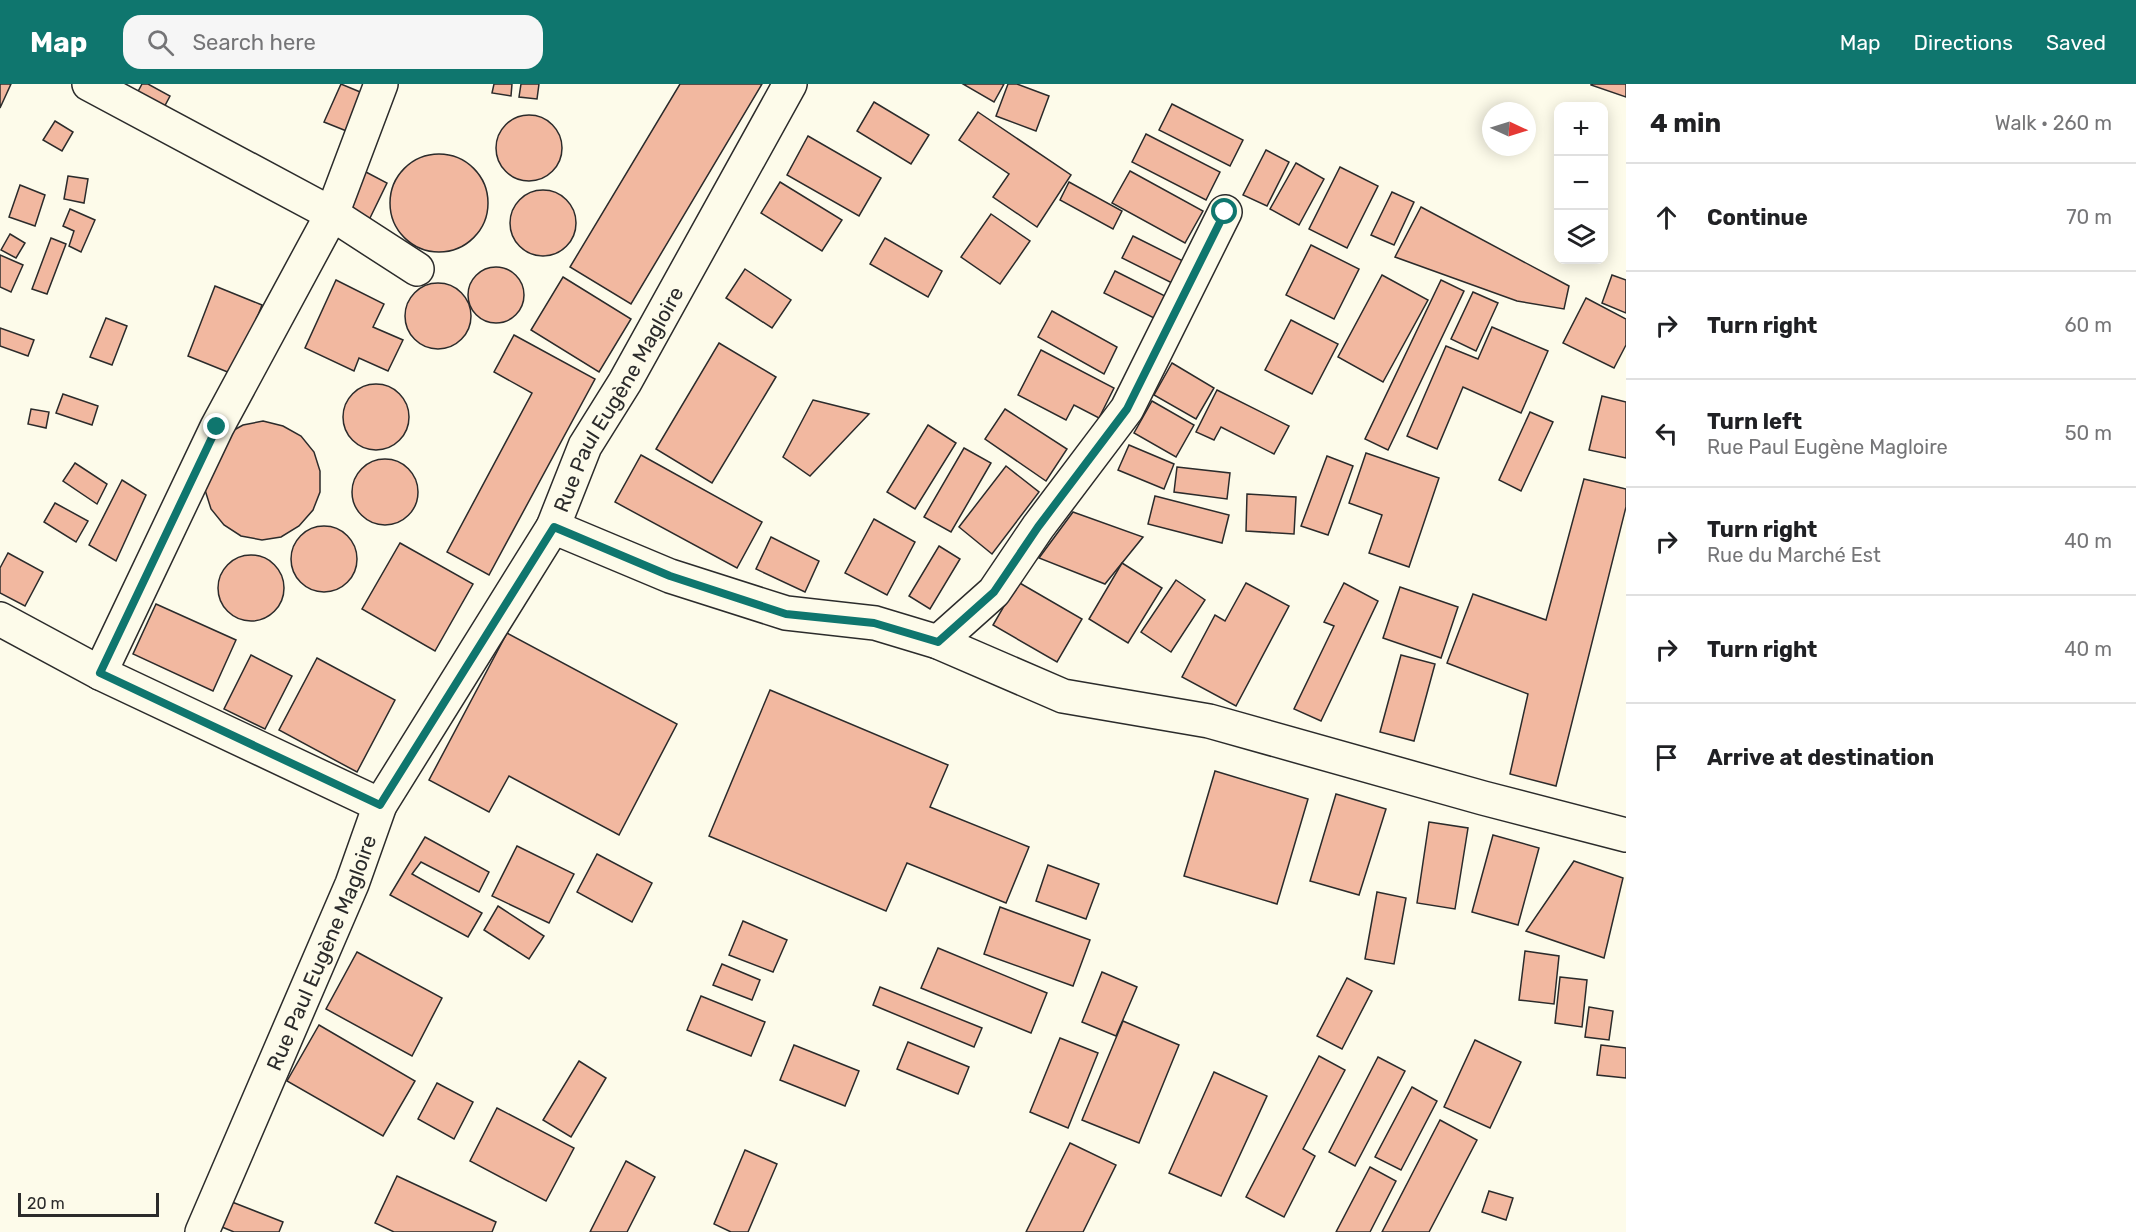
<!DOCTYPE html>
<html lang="en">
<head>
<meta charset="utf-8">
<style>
  body { margin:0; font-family:Rubik,sans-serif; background:#f6f6f6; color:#202124 }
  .controls { position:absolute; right:18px; top:18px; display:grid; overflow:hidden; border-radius:12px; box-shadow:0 3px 15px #0003 }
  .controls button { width:54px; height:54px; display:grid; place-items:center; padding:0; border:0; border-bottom:2px solid #e0e0e0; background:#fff; color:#202124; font:30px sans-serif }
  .compass { position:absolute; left:1482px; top:18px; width:54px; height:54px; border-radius:50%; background:#fff; box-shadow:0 3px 15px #0003; rotate:94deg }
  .scale { position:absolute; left:18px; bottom:15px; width:141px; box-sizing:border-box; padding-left:6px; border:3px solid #2b2b2b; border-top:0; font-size:16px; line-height:21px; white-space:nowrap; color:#2b2b2b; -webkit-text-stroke:4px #fdfbea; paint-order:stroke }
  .stop { position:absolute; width:18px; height:18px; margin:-14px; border:4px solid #0f766e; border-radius:50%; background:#fff }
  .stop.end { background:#0f766e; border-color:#fff; box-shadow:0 2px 6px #0008 }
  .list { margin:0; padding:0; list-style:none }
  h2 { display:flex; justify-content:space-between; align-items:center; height:78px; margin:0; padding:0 24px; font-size:26px }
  h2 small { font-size:20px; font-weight:400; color:#757577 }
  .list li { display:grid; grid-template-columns:39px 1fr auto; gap:18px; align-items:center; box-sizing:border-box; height:108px; padding:0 24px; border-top:2px solid #e0e0e0 }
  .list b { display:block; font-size:22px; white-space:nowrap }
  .list p { margin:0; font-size:20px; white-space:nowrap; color:#757577 }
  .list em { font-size:20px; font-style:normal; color:#757577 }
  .icon { flex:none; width:33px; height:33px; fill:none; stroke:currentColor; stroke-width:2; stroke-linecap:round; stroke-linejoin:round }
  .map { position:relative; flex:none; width:1626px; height:1148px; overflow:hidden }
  header { display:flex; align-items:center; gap:36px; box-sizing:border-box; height:84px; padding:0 30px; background:#0f766e; color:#fff }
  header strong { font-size:28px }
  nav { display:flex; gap:33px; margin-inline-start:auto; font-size:21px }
  .search { width:420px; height:54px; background:#f6f6f6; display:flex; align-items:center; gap:15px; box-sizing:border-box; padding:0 21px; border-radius:18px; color:#757577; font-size:22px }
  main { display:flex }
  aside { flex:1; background:#fff }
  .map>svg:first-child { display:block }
  .building { fill:#f2b8a0; stroke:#2b2b2b; stroke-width:1.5 }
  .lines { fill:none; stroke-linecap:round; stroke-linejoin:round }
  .minor-casing { stroke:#2b2b2b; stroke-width:36 }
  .minor { stroke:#fdfbea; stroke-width:33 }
  .route { stroke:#0f766e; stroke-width:8 }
  .labels { text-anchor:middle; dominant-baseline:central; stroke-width:4.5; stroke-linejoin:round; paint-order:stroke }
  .street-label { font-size:21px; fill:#2b2b2b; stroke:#fdfbea }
</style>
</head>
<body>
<header>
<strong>Map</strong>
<div class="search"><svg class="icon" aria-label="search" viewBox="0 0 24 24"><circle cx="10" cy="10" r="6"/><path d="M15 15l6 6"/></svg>Search here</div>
<nav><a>Map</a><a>Directions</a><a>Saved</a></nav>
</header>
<main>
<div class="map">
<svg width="1626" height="1148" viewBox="0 0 1626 1148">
  <rect width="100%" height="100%" fill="#fdfbea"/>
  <g class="building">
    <path d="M0,0H11L0,24Z"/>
    <path d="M142,0H148L170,12L161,29L134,15Z"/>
    <path d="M341,0L365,10L349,48L324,38Z"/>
    <path d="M494,0H512L511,12L492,9Z"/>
    <path d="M521,0H539L537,15L519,13Z"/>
    <path d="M680,0H762L631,220L570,183Z"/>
    <path d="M963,0H1004L994,18Z"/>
    <path d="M1008,0H1017L1049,12L1036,47L996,32Z"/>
    <path d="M1626,0V13L1591,1V0Z"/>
    <path d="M874,18L929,51L911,80L857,47Z"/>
    <path d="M1172,20L1243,56L1230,82L1159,46Z"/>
    <path d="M978,28L1071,91L1037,143L993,113L1009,90L959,56Z"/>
    <circle cx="529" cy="64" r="33"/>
    <path d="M55,37L73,48L62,67L43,56Z"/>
    <path d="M1146,50L1220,88L1206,116L1132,78Z"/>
    <path d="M808,52L881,94L859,132L787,91Z"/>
    <path d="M1266,66L1289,78L1267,122L1243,111Z"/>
    <circle cx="439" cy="119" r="49"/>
    <path d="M1296,79L1324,95L1299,141L1270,125Z"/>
    <path d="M1340,83L1378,102L1347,164L1309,145Z"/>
    <path d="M364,87L387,99L369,136L346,125Z"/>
    <path d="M1130,87L1203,127L1185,159L1112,119Z"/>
    <path d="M68,92L88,95L84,119L64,115Z"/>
    <path d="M780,98L842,136L822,167L761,129Z"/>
    <path d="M1069,98L1122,127L1113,145L1060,116Z"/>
    <path d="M20,101L45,111L35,142L9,133Z"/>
    <circle cx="543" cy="139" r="33"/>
    <path d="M1392,108L1414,118L1394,161L1371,151Z"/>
    <path d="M1421,123L1569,202L1564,225L1517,217L1395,173Z"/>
    <path d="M70,125L95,136L81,168L69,162L74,147L63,142Z"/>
    <path d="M991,130L1030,157L1000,200L961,173Z"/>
    <path d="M10,150L25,159L16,174L1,166Z"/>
    <path d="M1133,152L1185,178L1174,200L1122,174Z"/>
    <path d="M51,154L66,160L47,210L32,205Z"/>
    <path d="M885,154L942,187L928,213L870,180Z"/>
    <path d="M1311,161L1359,185L1334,235L1286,211Z"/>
    <path d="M0,171L23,181L11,208L0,203Z"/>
    <circle cx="496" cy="211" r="28"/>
    <path d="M745,185L791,216L772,244L726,214Z"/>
    <path d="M1115,187L1167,213L1156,235L1104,209Z"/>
    <path d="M1382,191L1428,216L1383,298L1338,273Z"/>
    <path d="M1612,191L1626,196V229L1602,219Z"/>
    <path d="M563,193L631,235L599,288L531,246Z"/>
    <path d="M336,196L384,220L373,243L403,256L388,287L359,274L354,287L305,264Z"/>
    <path d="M1441,196L1464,207L1388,366L1365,355Z"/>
    <circle cx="438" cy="232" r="33"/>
    <path d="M215,202L262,221L235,291L188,272Z"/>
    <path d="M1473,208L1498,219L1476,267L1451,255Z"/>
    <path d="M1586,214L1626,235V261L1614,284L1563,259Z"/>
    <path d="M1052,227L1117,263L1104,290L1038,253Z"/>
    <path d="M106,234L127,242L112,281L90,273Z"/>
    <path d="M1291,236L1338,260L1312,310L1265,286Z"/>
    <path d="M1492,243L1548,267L1521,329L1463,303L1437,365L1407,352L1446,262L1478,275Z"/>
    <path d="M0,244L34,256L28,272L0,262Z"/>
    <path d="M514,251L595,295L489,491L447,468L532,309L494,288Z"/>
    <path d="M719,259L776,293L712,399L656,365Z"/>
    <path d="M1041,266L1114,304L1099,334L1074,321L1066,336L1018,311Z"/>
    <path d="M1172,279L1214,304L1196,335L1154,311Z"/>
    <circle cx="376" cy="333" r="33"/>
    <path d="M1217,306L1289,342L1274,370L1221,343L1214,356L1196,348Z"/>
    <path d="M63,310L98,322L92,341L56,329Z"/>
    <path d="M1602,312L1626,318V374L1589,366Z"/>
    <path d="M813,316L869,330L810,392L783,373Z"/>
    <path d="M1152,317L1194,341L1176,373L1134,349Z"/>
    <path d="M31,325L49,328L46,344L28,340Z"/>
    <path d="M1005,325L1067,365L1046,397L985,355Z"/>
    <path d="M1530,328L1553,338L1521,407L1499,396Z"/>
    <path d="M263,337L283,342L301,352L314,368L320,387V408L313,426L299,442L281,453L262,456L241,452L224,441L211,425L205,406L225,351L243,341Z"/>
    <path d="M928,341L956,359L915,425L887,408Z"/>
    <path d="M1129,361L1174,380L1164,405L1118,386Z"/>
    <path d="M964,364L991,379L951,448L924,433Z"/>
    <path d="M1366,369L1439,394L1409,483L1369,469L1382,431L1349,419Z"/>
    <path d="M641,371L762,438L737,484L615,418Z"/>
    <path d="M1327,372L1353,382L1328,451L1301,442Z"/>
    <circle cx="385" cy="408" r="33"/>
    <path d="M75,379L107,400L97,420L63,397Z"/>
    <path d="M1006,382L1039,408L992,470L959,443Z"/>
    <path d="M1177,383L1230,389L1227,415L1174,408Z"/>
    <path d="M1584,395L1626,405V423L1556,702L1510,690L1528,610L1447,579L1473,510L1546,536Z"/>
    <path d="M122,396L146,411L116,477L89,461Z"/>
    <path d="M1247,410L1296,413L1294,450L1246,447Z"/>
    <path d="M1155,412L1229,431L1222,459L1148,440Z"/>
    <path d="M55,419L88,437L76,458L44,438Z"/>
    <path d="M1073,428L1143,453L1105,500L1039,474Z"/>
    <path d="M874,435L915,458L887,511L845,489Z"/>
    <circle cx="324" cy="475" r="33"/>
    <path d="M771,453L819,477L805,508L756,485Z"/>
    <path d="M400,459L473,500L435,567L362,525Z"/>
    <path d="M939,462L960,475L930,525L909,512Z"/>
    <path d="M8,469L43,488L25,522L0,509V484Z"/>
    <circle cx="251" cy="504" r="33"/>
    <path d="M1122,479L1162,504L1128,559L1089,535Z"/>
    <path d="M1176,496L1205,516L1171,568L1141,548Z"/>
    <path d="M1018,498L1082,535L1057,578L993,541Z"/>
    <path d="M1246,499L1289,522L1236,622L1182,593L1215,531L1225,537Z"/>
    <path d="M1344,499L1378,517L1321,637L1294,625L1334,542L1324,538Z"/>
    <path d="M1400,503L1458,523L1441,574L1383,554Z"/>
    <path d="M156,520L236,556L213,607L133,570Z"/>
    <path d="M507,549L677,640L619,751L509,692L489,728L429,696Z"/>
    <path d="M251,571L292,592L265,645L224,625Z"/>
    <path d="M1401,571L1435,580L1414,657L1380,648Z"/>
    <path d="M317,574L395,616L357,688L279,646Z"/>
    <path d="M770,606L948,681L930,723L1029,763L1006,819L907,779L886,827L709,752Z"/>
    <path d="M1215,687L1308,715L1277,820L1184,792Z"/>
    <path d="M1336,710L1386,725L1359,811L1310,797Z"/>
    <path d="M1429,738L1468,744L1455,825L1417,819Z"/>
    <path d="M1493,751L1539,764L1518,841L1472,828Z"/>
    <path d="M425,753L489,788L479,808L421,778L412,790L482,829L468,853L390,811Z"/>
    <path d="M517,762L574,790L549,839L492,812Z"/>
    <path d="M597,770L652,799L632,838L577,808Z"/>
    <path d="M1574,777L1623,794L1604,874L1526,847Z"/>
    <path d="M1048,781L1099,800L1086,835L1036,817Z"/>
    <path d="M1377,808L1406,814L1394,880L1365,875Z"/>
    <path d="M498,822L544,852L529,875L484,846Z"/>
    <path d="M1000,823L1090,856L1073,902L984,870Z"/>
    <path d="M743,837L787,856L773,888L729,871Z"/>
    <path d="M938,864L1047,909L1031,949L921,904Z"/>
    <path d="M1525,867L1559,872L1554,920L1519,916Z"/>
    <path d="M357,868L442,914L412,972L326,925Z"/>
    <path d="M722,880L760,896L752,916L713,901Z"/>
    <path d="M1102,888L1137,903L1116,952L1082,938Z"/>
    <path d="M1560,893L1587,896L1582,943L1555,939Z"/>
    <path d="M1347,894L1372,907L1342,965L1317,952Z"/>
    <path d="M880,903L982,944L974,963L873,921Z"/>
    <path d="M701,912L765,938L751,972L687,946Z"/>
    <path d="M1589,923L1613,927L1609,956L1585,953Z"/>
    <path d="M1123,937L1179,961L1139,1059L1082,1036Z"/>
    <path d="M319,941L415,997L383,1052L287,997Z"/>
    <path d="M1060,954L1098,969L1068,1044L1030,1028Z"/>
    <path d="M1475,956L1521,978L1490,1044L1444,1023Z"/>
    <path d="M908,958L969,983L958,1010L897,985Z"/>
    <path d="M794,961L859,987L845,1022L780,996Z"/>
    <path d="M1601,961L1626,964V994L1597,991Z"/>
    <path d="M1319,972L1345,986L1303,1065L1315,1072L1284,1133L1246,1113Z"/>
    <path d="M1378,973L1405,987L1355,1082L1329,1068Z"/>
    <path d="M579,977L606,994L571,1053L543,1036Z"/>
    <path d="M1214,988L1267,1012L1221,1112L1169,1089Z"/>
    <path d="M437,999L473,1018L454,1055L418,1035Z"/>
    <path d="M1412,1003L1437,1017L1401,1086L1375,1073Z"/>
    <path d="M497,1024L574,1064L546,1117L470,1077Z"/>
    <path d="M1440,1036L1477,1056L1429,1148H1382Z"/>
    <path d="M1070,1059L1116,1081L1083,1148H1026Z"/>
    <path d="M745,1066L777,1080L748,1148H731L714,1140Z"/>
    <path d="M626,1077L655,1093L627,1148H590Z"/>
    <path d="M1370,1083L1396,1097L1370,1148H1336Z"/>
    <path d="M397,1092L496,1138L492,1148H394L375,1139Z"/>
    <path d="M1489,1107L1513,1114L1506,1136L1482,1128Z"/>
    <path d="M232,1118L283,1138L279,1148H234L222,1143Z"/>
  </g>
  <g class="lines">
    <g class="minor-casing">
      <g id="minor">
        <path d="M89,0L332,130L417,185"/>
        <path d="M553,443L670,492L786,529L875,539L938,558L1063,612L1209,637L1483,714L1626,751"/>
        <path d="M0,535L100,589L380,721"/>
        <path d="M938,558L994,508L1038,443L1127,325L1225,128"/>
        <path d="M100,589L217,343L332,130L381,0"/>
        <path id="s1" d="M202,1148L352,800L380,721L553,443L585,362L625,298L790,0"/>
      </g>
    </g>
    <use href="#minor" class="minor"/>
  </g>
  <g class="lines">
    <path class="route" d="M217,343L100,589L380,721L554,443L670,492L786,530L874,539L938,558L994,508L1038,443L1127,325L1225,128"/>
  </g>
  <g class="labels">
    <g class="street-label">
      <text stroke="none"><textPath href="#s1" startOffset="934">Rue Paul Eugène Magloire</textPath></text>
      <text stroke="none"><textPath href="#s1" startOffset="304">Rue Paul Eugène Magloire</textPath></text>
    </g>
  </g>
</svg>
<div class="controls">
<button>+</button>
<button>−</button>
<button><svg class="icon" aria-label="layers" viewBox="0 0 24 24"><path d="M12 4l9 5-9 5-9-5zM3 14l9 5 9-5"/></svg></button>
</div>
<svg class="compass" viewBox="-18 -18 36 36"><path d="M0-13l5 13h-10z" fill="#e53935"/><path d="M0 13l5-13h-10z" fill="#757577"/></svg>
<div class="scale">20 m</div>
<div class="stop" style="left:1225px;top:128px"></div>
<div class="stop end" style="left:217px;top:343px"></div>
</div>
<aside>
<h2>4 min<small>Walk · 260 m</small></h2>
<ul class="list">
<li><svg class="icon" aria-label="ahead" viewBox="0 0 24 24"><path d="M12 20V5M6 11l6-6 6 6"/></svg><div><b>Continue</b></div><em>70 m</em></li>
<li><svg class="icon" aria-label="right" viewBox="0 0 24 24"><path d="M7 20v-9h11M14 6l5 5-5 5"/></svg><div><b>Turn right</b></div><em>60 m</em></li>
<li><svg class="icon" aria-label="left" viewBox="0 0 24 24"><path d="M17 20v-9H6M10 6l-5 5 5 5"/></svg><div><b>Turn left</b><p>Rue Paul Eugène Magloire</p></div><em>50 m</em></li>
<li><svg class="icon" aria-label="right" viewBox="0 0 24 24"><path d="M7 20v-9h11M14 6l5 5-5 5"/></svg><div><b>Turn right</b><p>Rue du Marché Est</p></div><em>40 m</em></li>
<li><svg class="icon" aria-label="right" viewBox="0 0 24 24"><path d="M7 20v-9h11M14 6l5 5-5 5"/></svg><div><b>Turn right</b></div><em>40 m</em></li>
<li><svg class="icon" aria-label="arrive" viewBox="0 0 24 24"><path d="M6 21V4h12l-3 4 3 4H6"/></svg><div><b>Arrive at destination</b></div></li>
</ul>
</aside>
</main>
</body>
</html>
